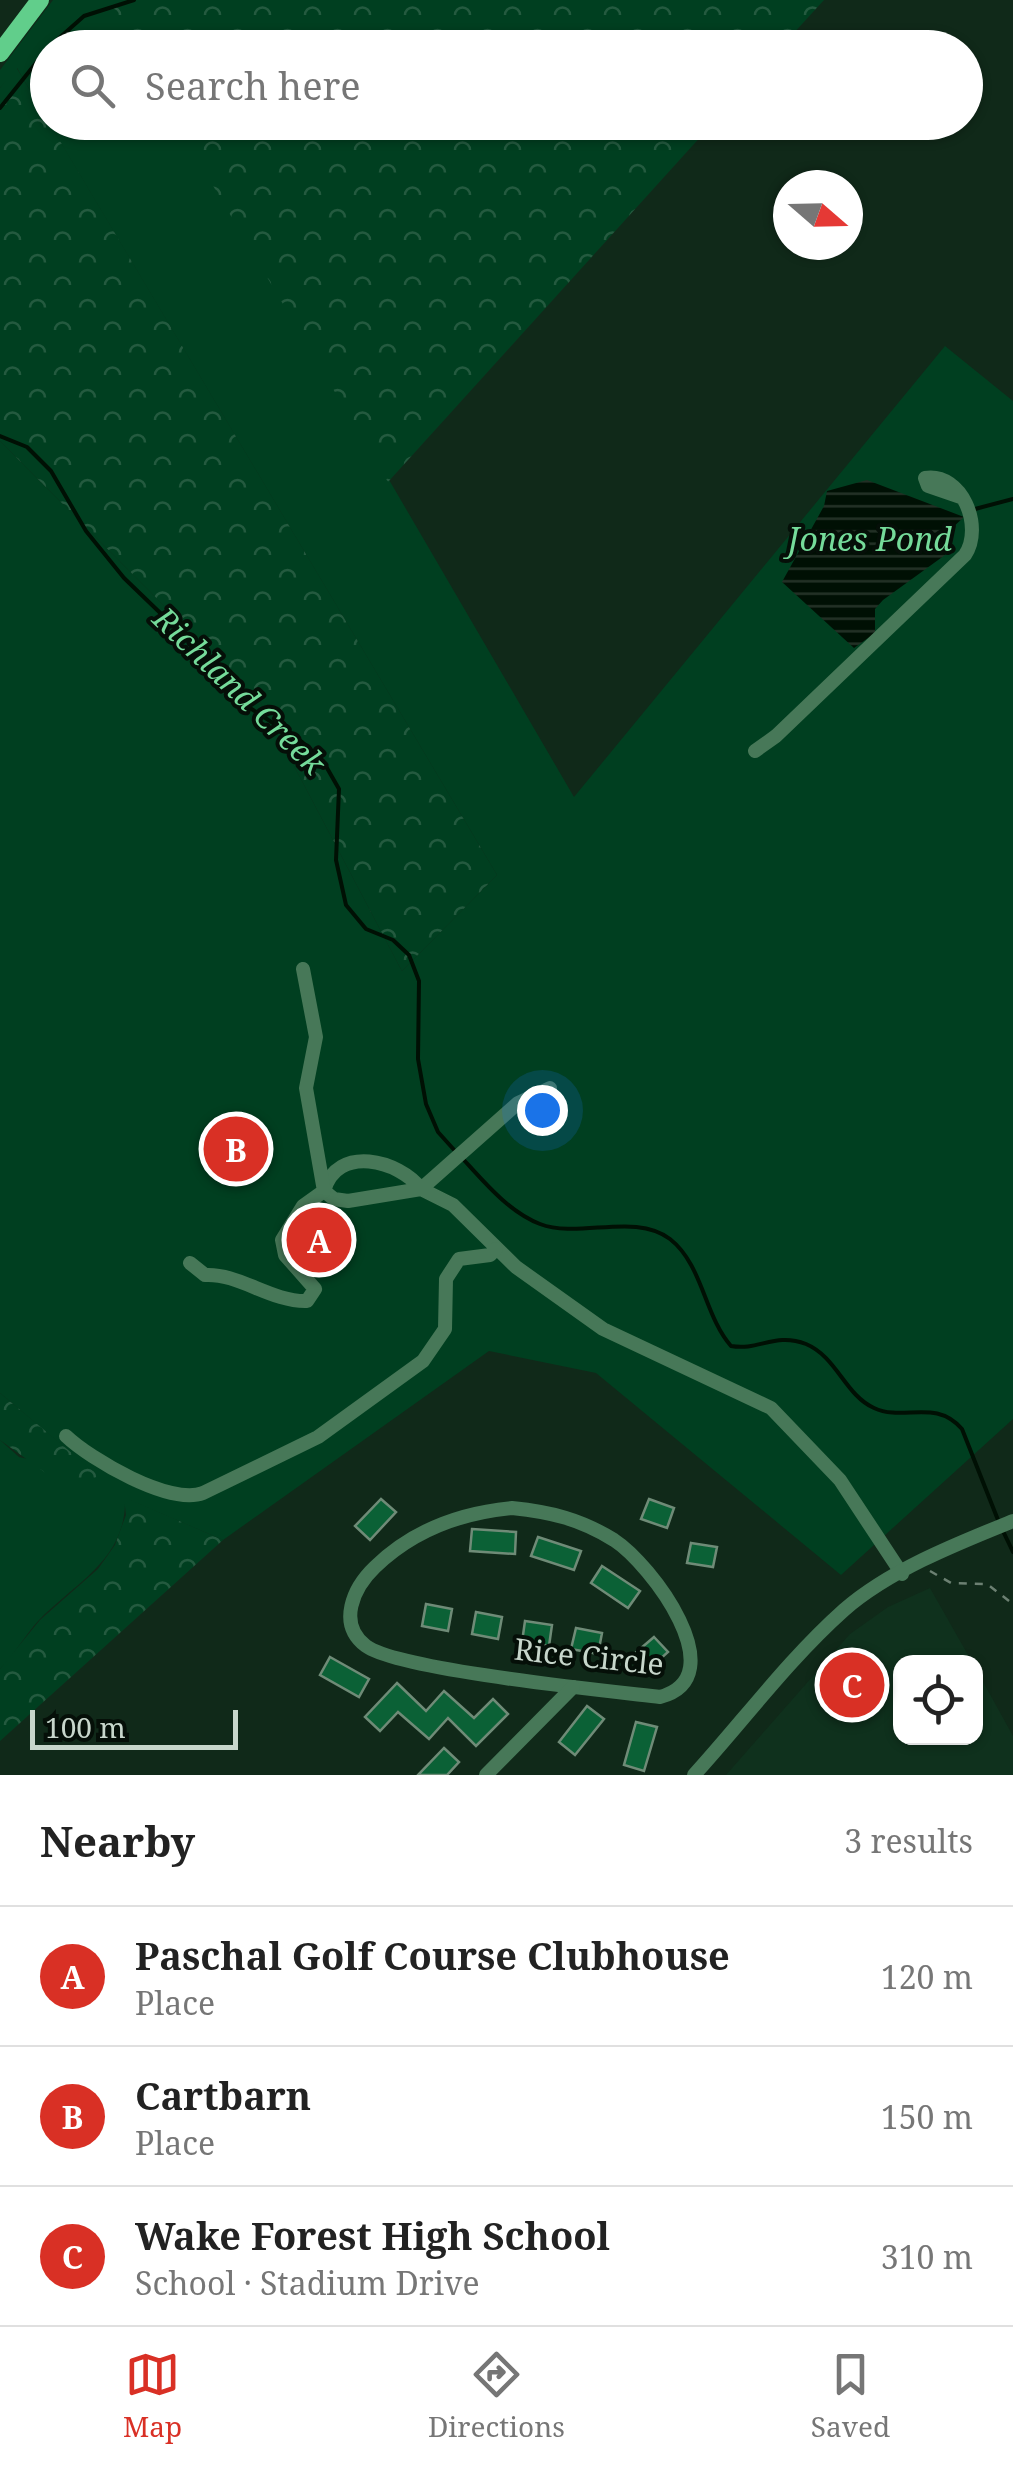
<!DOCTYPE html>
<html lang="en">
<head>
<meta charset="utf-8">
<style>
  body { margin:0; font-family:"Noto Serif",serif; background:#f2f2f2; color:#222 }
  .controls { position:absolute; right:30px; bottom:30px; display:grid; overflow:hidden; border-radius:20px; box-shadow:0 2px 8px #0004 }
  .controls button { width:90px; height:90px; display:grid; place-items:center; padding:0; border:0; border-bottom:2px solid #e0e0e0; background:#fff; color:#222; font:50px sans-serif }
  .compass { position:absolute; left:773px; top:170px; width:90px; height:90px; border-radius:50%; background:#fff; box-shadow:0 2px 8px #0004; rotate:110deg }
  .scale { position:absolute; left:30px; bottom:25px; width:208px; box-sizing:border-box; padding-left:10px; border:5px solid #c7d6cb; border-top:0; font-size:28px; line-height:35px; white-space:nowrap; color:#c7d6cb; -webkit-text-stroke:8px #050f08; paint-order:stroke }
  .you { position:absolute; left:542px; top:1110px; width:35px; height:35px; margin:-25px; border:8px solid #fff; border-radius:50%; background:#1a73e8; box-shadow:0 0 0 15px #1a73e833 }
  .badge { display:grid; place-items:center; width:65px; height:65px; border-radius:50%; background:#d93025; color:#fff; font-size:32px; font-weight:700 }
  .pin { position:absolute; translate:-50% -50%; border:5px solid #fff; box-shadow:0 2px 10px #0006 }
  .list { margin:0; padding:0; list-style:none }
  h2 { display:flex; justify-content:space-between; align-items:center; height:130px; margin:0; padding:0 40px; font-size:42px }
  h2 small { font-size:32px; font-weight:400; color:#767676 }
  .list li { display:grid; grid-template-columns:65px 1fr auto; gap:30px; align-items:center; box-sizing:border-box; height:140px; padding:0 40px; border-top:2px solid #e0e0e0 }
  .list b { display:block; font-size:38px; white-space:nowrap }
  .list p { margin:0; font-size:32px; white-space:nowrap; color:#767676 }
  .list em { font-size:32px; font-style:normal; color:#767676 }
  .icon { flex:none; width:55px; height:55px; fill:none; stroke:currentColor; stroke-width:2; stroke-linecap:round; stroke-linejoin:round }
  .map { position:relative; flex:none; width:1013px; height:1775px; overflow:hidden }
  .search { position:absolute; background:#fff; box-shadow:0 2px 8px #0004; left:30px; right:30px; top:30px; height:110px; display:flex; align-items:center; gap:25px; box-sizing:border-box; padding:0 35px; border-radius:55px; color:#767676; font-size:38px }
  .sheet { height:550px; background:#fff }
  nav { display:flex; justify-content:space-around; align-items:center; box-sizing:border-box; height:140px; border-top:2px solid #e0e0e0; background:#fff; font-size:28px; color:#767676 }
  nav a { display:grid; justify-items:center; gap:5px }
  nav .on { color:#d93025 }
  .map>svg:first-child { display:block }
  .built { fill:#0f311d }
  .grass { fill:#003f20 }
  .forest { fill:url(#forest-crowns) }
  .water { fill:url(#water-rules) }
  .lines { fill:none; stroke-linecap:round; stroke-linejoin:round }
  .stream { stroke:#001004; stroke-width:4 }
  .building { fill:#0b6136; stroke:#6f8b77; stroke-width:2.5 }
  .path { stroke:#6c8072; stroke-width:2.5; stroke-dasharray:8 8; stroke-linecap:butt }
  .minor { stroke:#477858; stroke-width:14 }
  .major { stroke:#61ce8b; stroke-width:18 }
  .labels { text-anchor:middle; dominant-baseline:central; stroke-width:8; stroke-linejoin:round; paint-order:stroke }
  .street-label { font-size:30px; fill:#c7d6cb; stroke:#050f08 }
  .water-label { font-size:32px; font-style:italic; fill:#75db9a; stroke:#050f08 }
</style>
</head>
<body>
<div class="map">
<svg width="1013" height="1775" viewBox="0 0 1013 1775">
  <defs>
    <pattern id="forest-crowns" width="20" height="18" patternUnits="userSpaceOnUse" patternTransform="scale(2.5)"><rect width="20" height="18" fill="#003f20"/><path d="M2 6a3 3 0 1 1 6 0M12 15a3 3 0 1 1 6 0" fill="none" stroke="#245a3f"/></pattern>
    <pattern id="water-rules" width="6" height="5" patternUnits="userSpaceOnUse" patternTransform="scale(2.5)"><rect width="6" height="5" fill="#001004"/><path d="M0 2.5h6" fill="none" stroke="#243227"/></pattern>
  </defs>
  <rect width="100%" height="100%" fill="#102919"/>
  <path class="built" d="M930,1588L972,1662H900V1738H976V1669L1013,1736V1775H726L850,1634L888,1607Z"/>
  <g class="grass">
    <path d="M53,0H110L138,47L48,48L47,120L17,68L0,88V70Z"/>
    <path d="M49,123H181L574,797L945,346L1013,401V1419L841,1575L596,1373L489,1351L223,1540L125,1498C127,1559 76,1582 39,1620C25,1635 15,1654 0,1669V1440L19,1457L97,1475L0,1393V441L261,703L402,971L497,875Z"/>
  </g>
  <g class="forest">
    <path d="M109,0H824L781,47L135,48Z"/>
    <path d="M16,67L497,875L402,971L261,703L0,441V88Z"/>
    <path d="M176,123H713L388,482Z"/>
    <path d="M0,1393L98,1475L88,1485L57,1481L0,1440Z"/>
    <path d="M124,1497L223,1540L0,1741V1669L40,1620L98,1569L115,1545L126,1515Z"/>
  </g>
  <path class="water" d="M867,480L964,517L951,529L945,555L883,600L875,609V633L854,648L782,582L824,506L827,491Z"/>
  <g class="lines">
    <g class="stream">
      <path d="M48,48L84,16L134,0"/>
      <path d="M0,108L48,48"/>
      <path d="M0,436L27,447L51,471L86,531L124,578L208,659L250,708L302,742L323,761L339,789L336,860L346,905L366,929L393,940L409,955L419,981L418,1059L426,1104L438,1132L456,1152"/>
      <path d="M975,509L1013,499"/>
      <path d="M463,1159C485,1183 509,1212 540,1224C579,1239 635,1212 670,1239C703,1265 704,1315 731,1346C759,1351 775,1332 806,1344C837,1357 845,1395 874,1408C904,1422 935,1398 962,1429L998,1520"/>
      <path d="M1002,1529L1013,1552"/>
    </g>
  </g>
  <g class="building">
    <path d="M239,1121L264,1154L233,1177L208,1144Z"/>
    <path d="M308,1222H329V1258H310Z"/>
    <path d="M381,1499L396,1512L370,1540L355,1526Z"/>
    <path d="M649,1499L674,1508L667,1528L641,1519Z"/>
    <path d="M472,1529L516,1532L515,1554L470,1551Z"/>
    <path d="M538,1537L581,1551L574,1570L531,1556Z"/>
    <path d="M691,1543L717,1547L713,1567L687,1563Z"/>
    <path d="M602,1566L640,1591L628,1608L591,1583Z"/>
    <path d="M426,1604L452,1609L448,1631L422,1626Z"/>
    <path d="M476,1612L502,1617L498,1639L472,1634Z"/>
    <path d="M525,1621L552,1625L549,1646L522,1642Z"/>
    <path d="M576,1628L602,1633L598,1654L571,1649Z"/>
    <path d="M654,1637L668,1652L647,1671L633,1655Z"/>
    <path d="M330,1657L369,1679L359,1697L320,1675Z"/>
    <path d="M397,1683L426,1711L444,1691L474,1718L493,1699L508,1714L476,1746L448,1718L429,1739L398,1712L380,1731L365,1717Z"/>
    <path d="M587,1706L604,1719L575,1755L559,1742Z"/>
    <path d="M636,1722L657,1727L644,1771L624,1765Z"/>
    <path d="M444,1748L459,1762L447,1775H418Z"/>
  </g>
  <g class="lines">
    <path class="path" d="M930,1571L951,1583L987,1584L1013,1604"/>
    <g class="minor">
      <path d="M755,751L776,736L965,555C984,527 962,472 925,478L928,486L960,497"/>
      <path d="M550,1088L518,1103L421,1189C399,1160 337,1144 324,1191L334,1199L348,1201L421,1189L453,1205L516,1267L603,1329L771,1408L840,1480L902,1574"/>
      <path d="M190,1263L205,1275C239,1273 271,1302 307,1301L315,1289L285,1255L282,1240L303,1206L324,1191L306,1088L316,1037L303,969"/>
      <path d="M66,1436C90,1459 170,1506 203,1493L318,1437L423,1361L445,1329L446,1279L459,1259L490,1255L496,1249"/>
      <path d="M512,1508C551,1512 580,1519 614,1540C651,1564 736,1677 660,1697C609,1691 398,1670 366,1646C337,1624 353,1588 375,1567C413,1530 459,1513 512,1508Z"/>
      <path d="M486,1775L573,1687"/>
      <path d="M694,1775C744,1720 788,1660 844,1610C890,1570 956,1544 1013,1521"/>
    </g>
    <path class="major" d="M0,53L40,0"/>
  </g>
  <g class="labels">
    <g class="street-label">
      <text transform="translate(589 1656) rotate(6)">Rice Circle</text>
    </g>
    <g class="water-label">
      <text x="870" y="538">Jones Pond</text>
      <text transform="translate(240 690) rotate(44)">Richland Creek</text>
    </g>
  </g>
</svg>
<div class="controls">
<button><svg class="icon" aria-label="locate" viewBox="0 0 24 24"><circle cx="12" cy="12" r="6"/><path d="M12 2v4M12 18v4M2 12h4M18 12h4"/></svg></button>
</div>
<svg class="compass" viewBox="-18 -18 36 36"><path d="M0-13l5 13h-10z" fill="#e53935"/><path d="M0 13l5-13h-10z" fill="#767676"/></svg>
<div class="scale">100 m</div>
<div class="you"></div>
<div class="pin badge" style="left:319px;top:1240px">A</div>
<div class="pin badge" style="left:236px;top:1149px">B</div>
<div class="pin badge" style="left:852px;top:1685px">C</div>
<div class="search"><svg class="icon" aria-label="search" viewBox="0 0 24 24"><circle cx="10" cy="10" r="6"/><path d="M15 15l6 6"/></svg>Search here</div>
</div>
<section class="sheet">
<h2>Nearby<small>3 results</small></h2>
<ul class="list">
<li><span class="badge">A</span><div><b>Paschal Golf Course Clubhouse</b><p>Place</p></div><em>120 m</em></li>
<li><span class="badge">B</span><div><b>Cartbarn</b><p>Place</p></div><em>150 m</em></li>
<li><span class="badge">C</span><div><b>Wake Forest High School</b><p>School · Stadium Drive</p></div><em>310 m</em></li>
</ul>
</section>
<nav>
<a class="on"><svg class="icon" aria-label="map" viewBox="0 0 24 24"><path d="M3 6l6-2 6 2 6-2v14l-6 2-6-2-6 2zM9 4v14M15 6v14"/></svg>Map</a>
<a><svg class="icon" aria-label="directions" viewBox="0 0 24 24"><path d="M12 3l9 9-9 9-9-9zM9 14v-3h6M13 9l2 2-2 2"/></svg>Directions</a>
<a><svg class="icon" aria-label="saved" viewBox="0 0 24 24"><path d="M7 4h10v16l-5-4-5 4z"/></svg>Saved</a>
</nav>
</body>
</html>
